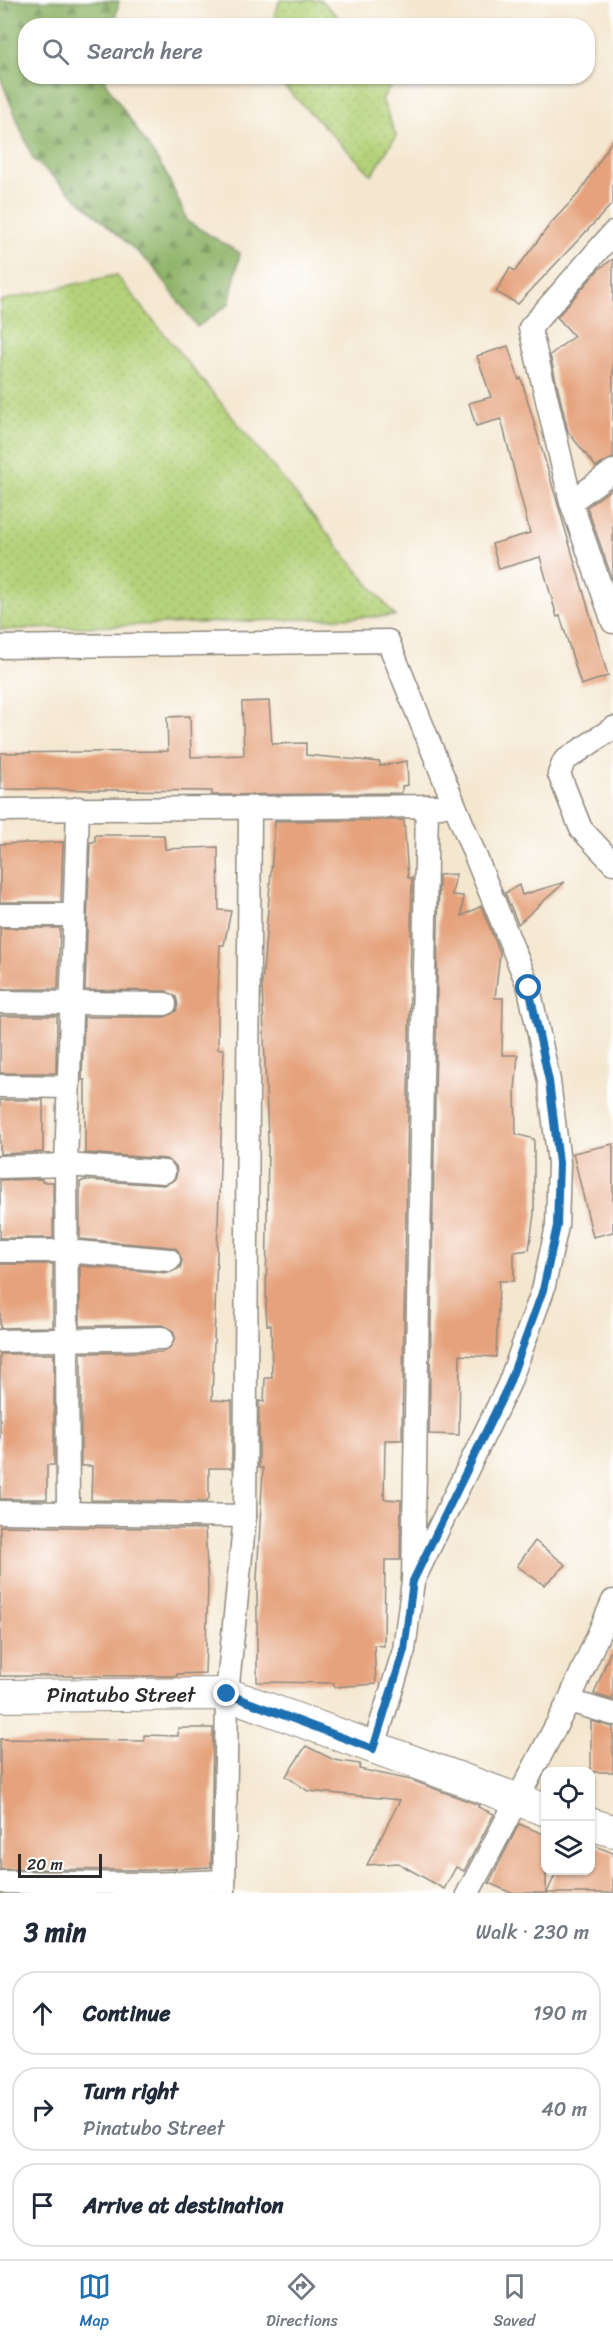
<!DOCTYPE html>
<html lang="en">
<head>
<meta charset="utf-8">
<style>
  body { margin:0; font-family:Sriracha,sans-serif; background:#f6f6f7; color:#1f2937 }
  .controls { position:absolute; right:18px; bottom:18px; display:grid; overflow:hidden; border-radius:12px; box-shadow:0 2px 4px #0004 }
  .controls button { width:54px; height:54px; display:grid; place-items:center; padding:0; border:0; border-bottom:2px solid #e0e1e3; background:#fff; color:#1f2937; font:30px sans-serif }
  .scale { position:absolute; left:18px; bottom:15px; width:84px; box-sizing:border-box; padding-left:6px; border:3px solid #2b2b2b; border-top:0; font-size:16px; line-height:21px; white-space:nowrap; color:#2b2b2b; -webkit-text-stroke:4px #fff; paint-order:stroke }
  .stop { position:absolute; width:18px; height:18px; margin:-14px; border:4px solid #1f6fb2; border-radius:50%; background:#fff }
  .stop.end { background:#1f6fb2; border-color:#fff; box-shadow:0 2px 6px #0008 }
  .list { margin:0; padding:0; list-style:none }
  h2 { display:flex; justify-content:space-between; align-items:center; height:78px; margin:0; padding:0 24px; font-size:26px }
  h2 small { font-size:20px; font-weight:400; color:#747a83 }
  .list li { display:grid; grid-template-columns:39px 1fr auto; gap:18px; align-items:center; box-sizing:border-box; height:84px; margin:0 12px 12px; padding:0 12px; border:2px solid #e0e1e3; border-radius:24px }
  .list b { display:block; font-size:22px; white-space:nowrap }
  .list p { margin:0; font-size:20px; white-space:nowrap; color:#747a83 }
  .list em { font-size:20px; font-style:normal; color:#747a83 }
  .icon { flex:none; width:33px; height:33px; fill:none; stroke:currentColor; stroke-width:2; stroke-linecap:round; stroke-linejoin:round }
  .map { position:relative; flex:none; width:613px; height:1893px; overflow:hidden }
  .search { position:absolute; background:#fff; box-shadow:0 2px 4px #0004; left:18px; right:18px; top:18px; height:66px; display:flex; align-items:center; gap:15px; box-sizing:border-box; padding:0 21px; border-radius:24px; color:#747a83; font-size:22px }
  .sheet { height:366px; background:#fff }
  nav { display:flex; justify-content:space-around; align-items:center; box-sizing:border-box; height:84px; border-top:2px solid #e0e1e3; background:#fff; font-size:16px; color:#747a83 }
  nav a { display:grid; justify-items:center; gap:3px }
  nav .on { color:#1f6fb2 }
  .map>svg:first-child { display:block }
  .grass { fill:url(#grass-dots); stroke:#707e52; stroke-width:1.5 }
  .forest { fill:url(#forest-firs); stroke:#5d704a; stroke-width:1.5 }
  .building { fill:#e5a27b }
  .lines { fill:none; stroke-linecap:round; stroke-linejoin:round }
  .street-casing { stroke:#90897e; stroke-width:25 }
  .secondary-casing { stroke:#90897e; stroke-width:34 }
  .street { stroke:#fff; stroke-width:22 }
  .secondary { stroke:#fff; stroke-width:32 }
  .route { stroke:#1f6fb2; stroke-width:8 }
  .labels { text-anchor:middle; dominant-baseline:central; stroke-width:6; stroke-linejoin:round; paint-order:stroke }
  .street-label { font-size:21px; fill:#2b2b2b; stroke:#fff }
</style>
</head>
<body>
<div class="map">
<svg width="613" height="1893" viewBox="0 0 613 1893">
  <defs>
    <pattern id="grass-dots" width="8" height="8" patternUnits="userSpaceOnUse" patternTransform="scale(1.5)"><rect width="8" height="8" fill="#b4d279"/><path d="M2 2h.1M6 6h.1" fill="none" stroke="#9bb469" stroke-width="1.8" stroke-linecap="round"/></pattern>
    <pattern id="forest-firs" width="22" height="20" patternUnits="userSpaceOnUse" patternTransform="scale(1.5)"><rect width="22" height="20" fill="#8fb469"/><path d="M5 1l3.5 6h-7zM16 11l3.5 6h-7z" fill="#759357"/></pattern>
  </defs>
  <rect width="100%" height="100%" fill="#fff"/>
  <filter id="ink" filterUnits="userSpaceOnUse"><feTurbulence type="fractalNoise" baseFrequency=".0167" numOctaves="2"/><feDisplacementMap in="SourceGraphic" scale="12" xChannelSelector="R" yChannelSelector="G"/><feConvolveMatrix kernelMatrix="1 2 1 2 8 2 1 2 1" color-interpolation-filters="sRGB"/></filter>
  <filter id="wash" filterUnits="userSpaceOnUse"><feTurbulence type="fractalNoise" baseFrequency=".008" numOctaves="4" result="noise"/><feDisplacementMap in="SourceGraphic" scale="24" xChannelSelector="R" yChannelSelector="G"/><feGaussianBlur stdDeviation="1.35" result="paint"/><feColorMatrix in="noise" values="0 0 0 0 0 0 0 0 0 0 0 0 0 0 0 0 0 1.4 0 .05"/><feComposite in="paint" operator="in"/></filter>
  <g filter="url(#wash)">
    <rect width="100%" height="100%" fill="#f4e7d0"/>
    <g class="grass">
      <path d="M280,0H321L346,25H271Z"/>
      <path d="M275,77H396L397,78L382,99L396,136L372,175Z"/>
      <path d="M116,275L395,616L0,630V301Z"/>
    </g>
    <path class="forest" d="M0,0L119,1L114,25L26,26V76L106,77L105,82L166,173L188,222L240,253L229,304L197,327L154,267L33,159L0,77Z"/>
    <g id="blocks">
      <g class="building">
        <path d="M613,139V203L518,304L496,292L510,268L515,271L551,223L580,192Z"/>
        <path d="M613,259V458L596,467L568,432L550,355L574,336L557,317L599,269Z"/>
        <path d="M508,346L519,380L521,378L608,676L581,685L560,616L557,617L540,557L499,569L492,544L530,533L501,419L476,426L469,403L491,397L477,356Z"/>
        <path d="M613,488V581L587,507Z"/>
        <path d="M269,701L272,744L306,743V755L380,762V766L407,761L408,785L402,786V793L212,795V791L1,789L0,753L168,751L167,717L190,716L191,757L244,755L242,702Z"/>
        <path d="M404,820L408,878H412L402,1433V1440H385L384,1499L401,1500L400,1560H385L384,1646L374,1645L376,1684L334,1687V1683L257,1682V1579L263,1468H259V1401L264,1402L265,1378H272L271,1325H267L266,1309L268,1139L262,984L275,821Z"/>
        <path d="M95,835H164L165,849L218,847L219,910L231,911L224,945H220L218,995V1049H224L212,1400L232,1401V1468H209V1499L206,1502L91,1500L92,1466H81V1353L162,1352L169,1349L175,1338L173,1331L162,1325L80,1326V1266L168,1273L180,1268L182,1261L177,1249L170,1247L80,1239V1182L85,1180L164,1185L175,1180L177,1172L176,1166L166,1159L85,1153V1080H82L84,1017H165L176,1011L178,1005L176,997L166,991L85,990L90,842H95Z"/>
        <path d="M63,842L61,902H0V844Z"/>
        <path d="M456,874L452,895L463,896L462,916L481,906L500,953L495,998H503L502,1055H518L515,1090L516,1134L534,1139V1214L529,1250L514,1252V1281H499L496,1357L460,1355L459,1435L429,1434L439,875Z"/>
        <path d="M565,882L518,924L505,893L519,885L522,895Z"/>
        <path d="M0,928H60L58,989H0Z"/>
        <path d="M0,1016H57L56,1073H0Z"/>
        <path d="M0,1100H43V1152L0,1154Z"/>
        <path d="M613,1144V1232L593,1237L573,1153Z"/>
        <path d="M42,1179V1182H53V1238H0V1180Z"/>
        <path d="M0,1264H53V1327L0,1328Z"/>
        <path d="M0,1354H54V1465H47V1499H0Z"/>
        <path d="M0,1526L205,1529L208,1586L205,1673L177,1674V1676H0Z"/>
        <path d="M535,1541L566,1565L544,1585L517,1566Z"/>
        <path d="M611,1650L613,1651V1700L594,1694Z"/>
        <path d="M591,1721L613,1727V1772H591Z"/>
        <path d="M178,1728H213L211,1867L147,1870L0,1869V1739L144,1741V1735L178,1736Z"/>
        <path d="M306,1746L334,1760L360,1764L359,1769L411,1780L479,1805L478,1807L494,1814L464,1871L456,1867L444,1889L398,1863L367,1865L400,1800L308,1791L286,1776Z"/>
        <path d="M519,1824L546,1835V1893H511L489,1883Z"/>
        <path d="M591,1844L613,1853V1893H547L557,1870H591Z"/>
      </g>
    </g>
  </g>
  <g filter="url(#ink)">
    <use href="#blocks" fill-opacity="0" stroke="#90897e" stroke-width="1.5"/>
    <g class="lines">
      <g class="street-casing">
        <g id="street">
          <path d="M613,233L530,328L571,502L613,622"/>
          <path d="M571,502L613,471"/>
          <path d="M0,647L388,641L529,988L549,1081L559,1163L557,1226L543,1290L509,1384L413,1581"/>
          <path d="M613,728L564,761L559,774L581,829L613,863"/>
          <path d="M0,810L441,806"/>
          <path d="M0,915H74"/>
          <path d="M0,1002L165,1004"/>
          <path d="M0,1086L68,1087"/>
          <path d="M0,1167L66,1165L164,1172"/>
          <path d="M0,1251H66L169,1260"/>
          <path d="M0,1341L162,1338"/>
          <path d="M0,1512L245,1516"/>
          <path d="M68,1512L66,1165L78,808"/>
          <path d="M569,1701L613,1714"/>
          <path d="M373,1749L404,1650L413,1581L427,806"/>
          <path d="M0,1882L147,1884L224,1881"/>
          <path d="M224,1893L227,1694L245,1516L250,810"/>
          <path d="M468,1893L569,1701L613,1601"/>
        </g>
      </g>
      <g class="secondary-casing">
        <g id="secondary">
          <path d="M0,1696L227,1694L546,1810"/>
          <path d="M590,1824L613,1831"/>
        </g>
      </g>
      <use href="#street" class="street"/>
      <use href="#secondary" class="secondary"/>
    </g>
  </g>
  <g class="lines" filter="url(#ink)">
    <path class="route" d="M227,1694L373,1749L404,1650L413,1581L509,1384L543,1290L557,1226L559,1163L549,1081L529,988"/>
  </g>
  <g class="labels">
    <g class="street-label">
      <text x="121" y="1695">Pinatubo Street</text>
    </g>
  </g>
</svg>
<div class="controls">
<button><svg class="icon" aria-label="locate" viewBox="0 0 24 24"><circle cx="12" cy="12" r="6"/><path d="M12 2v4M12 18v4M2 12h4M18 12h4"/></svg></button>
<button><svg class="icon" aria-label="layers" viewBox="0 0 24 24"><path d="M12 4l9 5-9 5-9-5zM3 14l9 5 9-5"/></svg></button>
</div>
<div class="scale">20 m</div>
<div class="stop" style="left:529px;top:988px"></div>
<div class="stop end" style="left:227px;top:1694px"></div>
<div class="search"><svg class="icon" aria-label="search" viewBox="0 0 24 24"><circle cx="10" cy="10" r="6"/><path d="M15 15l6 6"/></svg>Search here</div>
</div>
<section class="sheet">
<h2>3 min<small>Walk · 230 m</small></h2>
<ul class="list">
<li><svg class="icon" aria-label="ahead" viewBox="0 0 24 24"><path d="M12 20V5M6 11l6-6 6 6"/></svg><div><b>Continue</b></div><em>190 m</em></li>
<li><svg class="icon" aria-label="right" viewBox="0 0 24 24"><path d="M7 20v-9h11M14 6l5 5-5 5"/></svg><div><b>Turn right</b><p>Pinatubo Street</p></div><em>40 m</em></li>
<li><svg class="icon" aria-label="arrive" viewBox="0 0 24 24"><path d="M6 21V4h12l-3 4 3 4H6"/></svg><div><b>Arrive at destination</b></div></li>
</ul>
</section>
<nav>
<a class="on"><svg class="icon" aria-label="map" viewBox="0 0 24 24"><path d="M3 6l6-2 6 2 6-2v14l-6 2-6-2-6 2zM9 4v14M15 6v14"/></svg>Map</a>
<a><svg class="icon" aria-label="directions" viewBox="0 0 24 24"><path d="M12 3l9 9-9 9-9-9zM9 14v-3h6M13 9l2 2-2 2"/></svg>Directions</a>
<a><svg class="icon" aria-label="saved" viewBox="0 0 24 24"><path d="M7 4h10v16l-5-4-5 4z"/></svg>Saved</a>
</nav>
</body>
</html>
